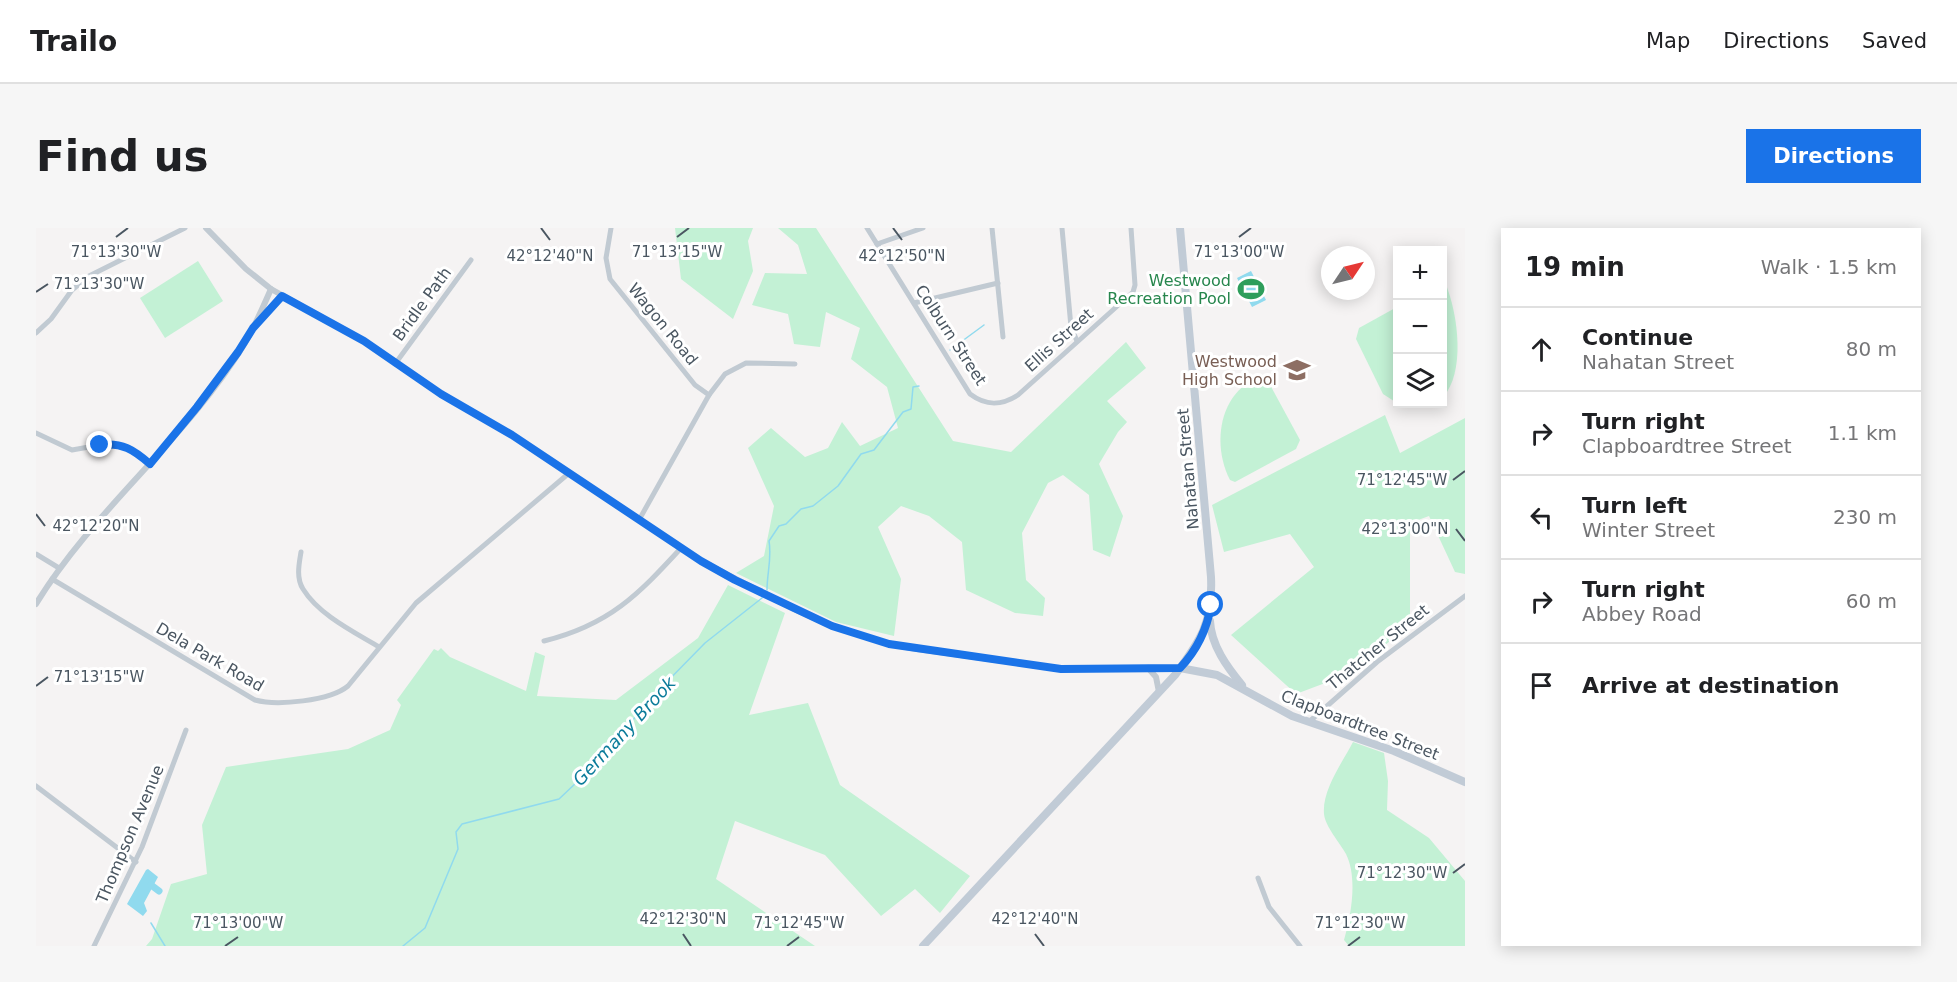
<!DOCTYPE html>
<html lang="en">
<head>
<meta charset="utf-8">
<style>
  body { margin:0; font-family:"DejaVu Sans",sans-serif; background:#f6f6f6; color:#202124 }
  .controls { position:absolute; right:18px; top:18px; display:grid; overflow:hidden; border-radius:0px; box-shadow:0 3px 15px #0003 }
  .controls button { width:54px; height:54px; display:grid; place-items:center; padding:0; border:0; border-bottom:2px solid #e0e0e0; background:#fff; color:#202124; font:30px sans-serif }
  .compass { position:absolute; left:1285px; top:18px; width:54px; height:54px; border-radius:50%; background:#fff; box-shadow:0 3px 15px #0003; rotate:55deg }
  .stop { position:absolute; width:18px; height:18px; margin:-14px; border:4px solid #1a73e8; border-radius:50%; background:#fff }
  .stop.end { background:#1a73e8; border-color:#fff; box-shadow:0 2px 6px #0008 }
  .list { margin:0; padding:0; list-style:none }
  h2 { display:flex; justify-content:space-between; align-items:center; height:78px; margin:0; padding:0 24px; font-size:26px }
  h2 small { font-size:20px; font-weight:400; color:#757577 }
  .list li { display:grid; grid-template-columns:39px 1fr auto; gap:18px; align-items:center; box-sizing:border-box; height:84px; padding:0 24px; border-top:2px solid #e0e0e0 }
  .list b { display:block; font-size:22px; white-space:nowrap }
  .list p { margin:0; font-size:20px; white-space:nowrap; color:#757577 }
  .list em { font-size:20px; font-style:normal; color:#757577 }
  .icon { flex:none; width:33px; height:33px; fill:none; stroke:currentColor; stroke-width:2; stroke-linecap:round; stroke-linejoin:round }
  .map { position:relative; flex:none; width:1429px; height:718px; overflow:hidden; border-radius:0px }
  header { display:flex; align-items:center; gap:36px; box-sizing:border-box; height:84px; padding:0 30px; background:#fff; border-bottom:2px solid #e0e0e0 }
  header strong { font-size:28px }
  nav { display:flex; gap:33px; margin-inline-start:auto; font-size:21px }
  .intro { display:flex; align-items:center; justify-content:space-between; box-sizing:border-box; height:144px; padding:0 36px }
  h1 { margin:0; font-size:42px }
  .button { padding:15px 27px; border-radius:0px; background:#1a73e8; color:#fff; font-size:21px; font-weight:700 }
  main { display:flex; gap:36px; padding:0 36px }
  aside { flex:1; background:#fff; border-radius:0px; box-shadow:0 3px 15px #0003 }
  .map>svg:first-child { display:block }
  .green { fill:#c3f1d5 }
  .water { fill:#90daee }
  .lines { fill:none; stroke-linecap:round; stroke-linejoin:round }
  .stream { stroke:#90daee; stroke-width:1.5 }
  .canal { stroke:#90daee; stroke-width:7 }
  .minor { stroke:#c1cad2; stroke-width:5 }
  .tertiary { stroke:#c1cad2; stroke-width:6 }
  .secondary { stroke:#c1cbd6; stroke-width:8 }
  .route { stroke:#1a73e8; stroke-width:8 }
  .ticks { fill:none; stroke:#4a5661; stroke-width:2 }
  .labels { text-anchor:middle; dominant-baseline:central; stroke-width:6; stroke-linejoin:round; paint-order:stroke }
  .leisure-label { font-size:16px; fill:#27864d; stroke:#fff; text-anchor:end }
  .street-label { font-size:16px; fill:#4a5661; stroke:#fff }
  .education-label { font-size:16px; fill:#785e54; stroke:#fff; text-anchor:end }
  .water-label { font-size:18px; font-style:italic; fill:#0c7c9b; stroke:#fff }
  .ticks-label { font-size:15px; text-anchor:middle; fill:#4a5661; stroke:#fff; stroke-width:6; stroke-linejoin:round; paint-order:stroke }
</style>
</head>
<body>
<header>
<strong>Trailo</strong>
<nav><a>Map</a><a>Directions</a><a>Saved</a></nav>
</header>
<div class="intro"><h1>Find us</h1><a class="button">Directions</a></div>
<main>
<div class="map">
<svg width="1429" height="718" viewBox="0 0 1429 718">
  <rect width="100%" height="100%" fill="#f5f3f3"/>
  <g class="green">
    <path d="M639,0H717L712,13L717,43L697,91L645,51Z"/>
    <path d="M742,0H780L917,213L975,224L1090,114L1110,140L1071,173L1091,194L1082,204L1063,236L1087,288L1074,329L1057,322L1053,267L1027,247L1012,255L986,305L990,352L1009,370L1007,388L979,385L930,362L926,314L893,288L865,278L842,299L865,351L858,408L800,394L700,345L728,328L738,278L712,220L735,200L769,229L792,220L806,194L824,218L862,200L851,159L815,131L824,100L790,84L784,119L758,116L752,86L716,77L729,45L771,46L762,17Z"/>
    <path d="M162,33L187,73L129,110L104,70Z"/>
    <path d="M1409,54C1423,88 1429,145 1407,169L1406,55Z"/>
    <path d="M1361,79V175L1347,166L1320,111L1323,100Z"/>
    <path d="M1224,149L1233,155L1264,212L1260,221L1199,254L1194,252C1176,218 1182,164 1224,149Z"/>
    <path d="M1349,187L1364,225L1429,190V346L1419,344L1393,288L1374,295V397L1313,446L1260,466L1195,407L1278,339L1254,306L1188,324L1176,277Z"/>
    <path d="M692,357L749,385L713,487L772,475L804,557L934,648L904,685L879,661L845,688L789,627L699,593L680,651L779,718H110L116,711L135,656L171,646L166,597L190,539L312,521L354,502L365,477L361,472L398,421L402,423L405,420L414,429L490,463L499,424L509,428L501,468L580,472L662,410Z"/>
    <path d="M1317,514L1348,525L1352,553L1351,582L1393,610L1429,653V718H1313L1308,712C1315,688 1322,650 1310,626C1304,615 1289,598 1288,586C1286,562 1306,535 1317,514Z"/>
  </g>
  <g class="water">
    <path d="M1215,43L1230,72L1216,79L1201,50Z"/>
    <path d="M112,641L122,649L108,675L111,683L107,688L91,676L110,642Z"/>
  </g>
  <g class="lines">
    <g class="stream">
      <path d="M914,122L948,97"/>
      <path d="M731,362C731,345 736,330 733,313L743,298L750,296L765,281L777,278L802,258L825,226L838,222L867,184L875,181L877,159L883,158"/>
      <path d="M115,695L129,718"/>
      <path d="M367,718L389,700L422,621L420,604L426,596L523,571L558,538L618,467L669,415L726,370"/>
    </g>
    <path class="canal" d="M115,657L123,663"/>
    <g class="minor">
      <path d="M575,0L570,30L574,51L659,157L673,167"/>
      <path d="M831,0L934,166C950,178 965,178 982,167L1097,64L1099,57L1095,0"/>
      <path d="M956,0L967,109"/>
      <path d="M1026,0L1035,99L1041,113"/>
      <path d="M841,16L887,0"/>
      <path d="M878,75L962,55"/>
      <path d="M0,105L15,91L36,62L53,48L149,0"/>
      <path d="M359,136L435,32"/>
      <path d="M0,205L36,222L64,217H85L94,220L113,236"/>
      <path d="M603,292L673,167L689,146L710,135L759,136"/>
      <path d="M265,324C263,336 260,350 267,361C283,387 318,404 343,419"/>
      <path d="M0,326L23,340"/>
      <path d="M16,351L219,472C241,478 294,473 312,458L380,375L532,246"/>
      <path d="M508,413C573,397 602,367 646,319"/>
      <path d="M1274,493L1341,434L1429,368"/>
      <path d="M0,558L100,634"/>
      <path d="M1222,650L1233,679L1264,718"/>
      <path d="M58,718L106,619L150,502"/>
    </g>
    <g class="tertiary">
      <path d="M170,0L210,41L235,61L328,113L405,166L476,207L665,333L758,381L796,398L853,416L881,421L1025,441L1144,440"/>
      <path d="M222,95L246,68"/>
      <path d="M0,376C58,281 151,211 209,115C219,98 227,79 235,61"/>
      <path d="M1112,440L1120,449L1123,464"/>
    </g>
    <g class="secondary">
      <path d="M1174,393C1175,417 1191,439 1206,457"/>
      <path d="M1144,440L1181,447L1256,488L1358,523L1429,554"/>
      <path d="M887,718L1139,447C1165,412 1177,394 1175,349L1144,0"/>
    </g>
  </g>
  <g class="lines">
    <path class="route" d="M64,217C86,214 98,222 114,236L161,179L202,124L217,100L246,68L328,113L405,166L476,207L665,333L699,352L796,398L853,416L1025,441L1144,440C1161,422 1171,402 1175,377"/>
  </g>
  <path class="ticks" d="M505,0L514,12M857,0L866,12M80,9L92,0M641,9L653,0M1203,9L1215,0M0,64L12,56M1417,252L1429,243M0,286L9,298M1420,301L1429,313M0,458L12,449M1417,645L1429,636M647,706L655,718M999,706L1008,718M189,718L202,709M751,718L763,709M1312,718L1324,709"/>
  <defs>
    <g id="stadium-bare" transform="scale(2.07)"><path d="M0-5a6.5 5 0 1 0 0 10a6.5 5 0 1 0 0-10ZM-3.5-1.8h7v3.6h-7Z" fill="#2e9e5b" stroke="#fff" stroke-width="2.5" paint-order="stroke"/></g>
    <g id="school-bare" transform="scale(2.07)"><path d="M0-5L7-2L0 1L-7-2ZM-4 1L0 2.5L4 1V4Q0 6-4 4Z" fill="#8d6e63" stroke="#fff" stroke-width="2.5" paint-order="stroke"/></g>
  </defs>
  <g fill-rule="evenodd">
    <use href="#stadium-bare" x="1215" y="61"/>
    <use href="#school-bare" x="1261" y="142"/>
  </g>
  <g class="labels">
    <g class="leisure-label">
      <text x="1195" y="52">Westwood<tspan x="1195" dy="18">Recreation Pool</tspan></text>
    </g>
    <g class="street-label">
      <text transform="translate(386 76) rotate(-54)">Bridle Path</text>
      <text transform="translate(627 96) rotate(51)">Wagon Road</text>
      <text transform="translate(915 107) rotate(57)">Colburn Street</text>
      <text transform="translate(1023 112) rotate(-42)">Ellis Street</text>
      <text transform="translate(1152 241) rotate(-95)">Nahatan Street</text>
      <text transform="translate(1342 419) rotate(-39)">Thatcher Street</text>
      <text transform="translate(174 429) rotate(30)">Dela Park Road</text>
      <text transform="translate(1324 497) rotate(21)">Clapboardtree Street</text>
      <text transform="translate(94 606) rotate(-67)">Thompson Avenue</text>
    </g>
    <g class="education-label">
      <text x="1241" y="133">Westwood<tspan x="1241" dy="18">High School</tspan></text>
    </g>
    <g class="water-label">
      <text transform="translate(588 503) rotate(-47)">Germany Brook</text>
    </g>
  </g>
  <g class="ticks-label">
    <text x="641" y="29">71°13'15"W</text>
    <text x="80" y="29">71°13'30"W</text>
    <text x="1203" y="29">71°13'00"W</text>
    <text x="514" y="33">42°12'40"N</text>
    <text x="866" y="33">42°12'50"N</text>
    <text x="63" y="61">71°13'30"W</text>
    <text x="1366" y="257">71°12'45"W</text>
    <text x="60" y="303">42°12'20"N</text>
    <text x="1369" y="306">42°13'00"N</text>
    <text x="63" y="454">71°13'15"W</text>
    <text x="1366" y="650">71°12'30"W</text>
    <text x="647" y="696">42°12'30"N</text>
    <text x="999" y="696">42°12'40"N</text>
    <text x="202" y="700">71°13'00"W</text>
    <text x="763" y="700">71°12'45"W</text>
    <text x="1324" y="700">71°12'30"W</text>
  </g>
</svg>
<div class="controls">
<button>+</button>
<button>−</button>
<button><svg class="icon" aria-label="layers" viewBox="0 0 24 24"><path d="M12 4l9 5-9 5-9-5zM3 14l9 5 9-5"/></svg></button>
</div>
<svg class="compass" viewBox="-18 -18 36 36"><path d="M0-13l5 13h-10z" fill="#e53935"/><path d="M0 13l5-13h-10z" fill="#757577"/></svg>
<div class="stop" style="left:1175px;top:377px"></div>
<div class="stop end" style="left:64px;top:217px"></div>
</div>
<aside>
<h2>19 min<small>Walk · 1.5 km</small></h2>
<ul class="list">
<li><svg class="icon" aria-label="ahead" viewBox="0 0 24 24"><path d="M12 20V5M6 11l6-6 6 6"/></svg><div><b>Continue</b><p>Nahatan Street</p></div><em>80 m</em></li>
<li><svg class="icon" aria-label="right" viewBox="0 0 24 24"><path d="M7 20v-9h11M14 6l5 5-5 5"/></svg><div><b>Turn right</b><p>Clapboardtree Street</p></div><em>1.1 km</em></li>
<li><svg class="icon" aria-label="left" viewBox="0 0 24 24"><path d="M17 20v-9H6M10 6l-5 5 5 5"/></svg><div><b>Turn left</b><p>Winter Street</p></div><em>230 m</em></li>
<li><svg class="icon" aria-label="right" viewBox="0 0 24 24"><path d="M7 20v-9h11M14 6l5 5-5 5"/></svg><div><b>Turn right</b><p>Abbey Road</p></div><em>60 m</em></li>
<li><svg class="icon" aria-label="arrive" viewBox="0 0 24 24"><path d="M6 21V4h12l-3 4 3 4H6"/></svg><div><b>Arrive at destination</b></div></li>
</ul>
</aside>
</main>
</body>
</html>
